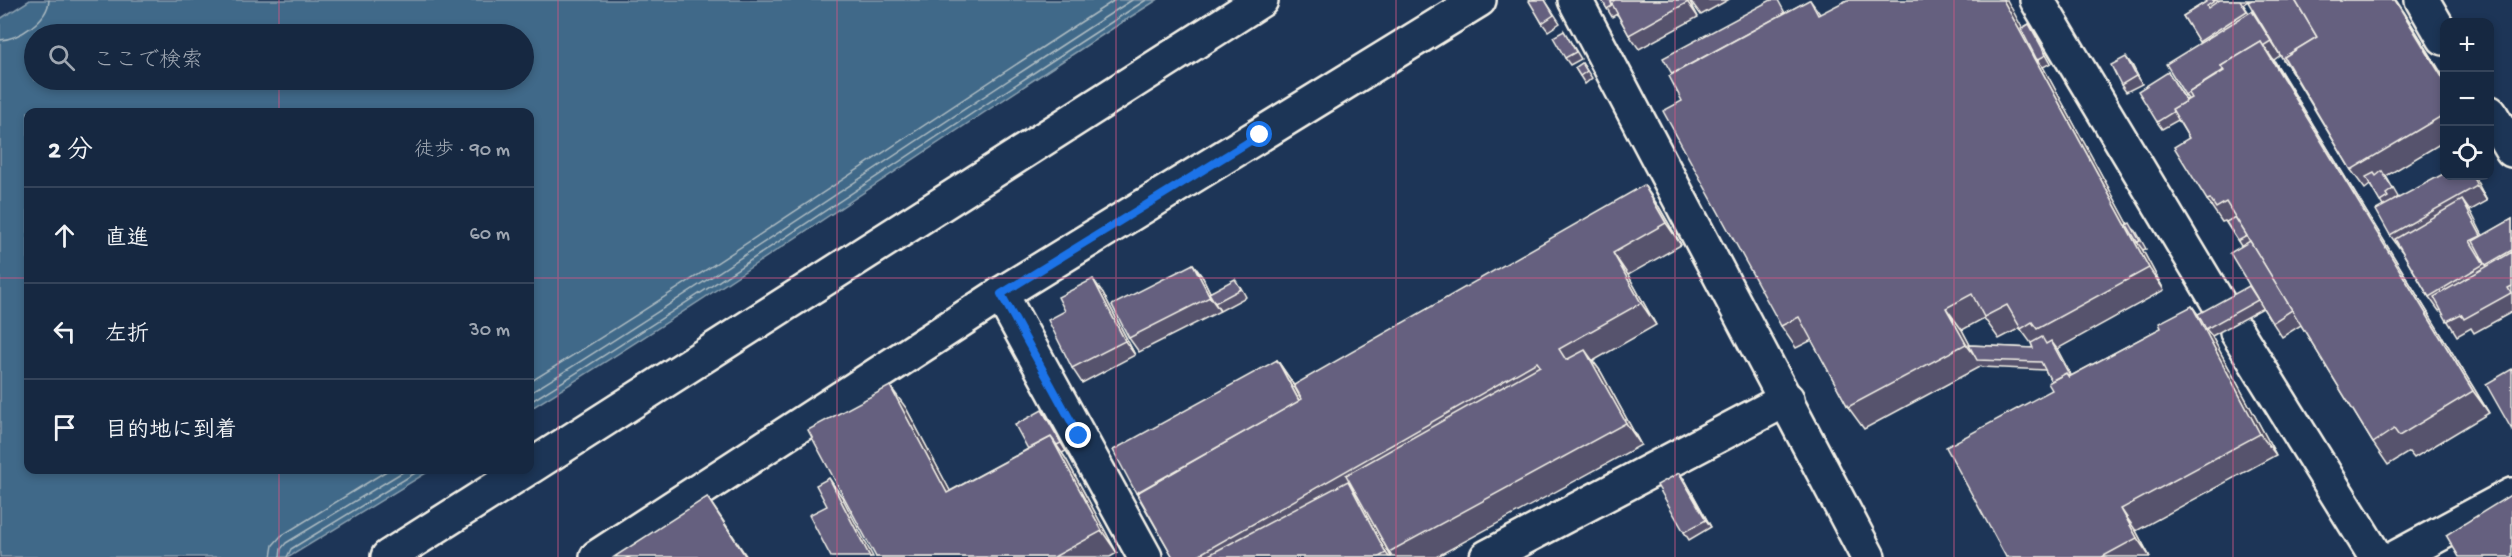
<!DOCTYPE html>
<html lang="ja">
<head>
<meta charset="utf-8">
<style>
  body { margin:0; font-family:"Gochi Hand","Klee One",sans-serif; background:#23344c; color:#f1f3f6 }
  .controls { position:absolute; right:18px; top:18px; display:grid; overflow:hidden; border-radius:12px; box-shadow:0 3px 9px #0003 }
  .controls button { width:54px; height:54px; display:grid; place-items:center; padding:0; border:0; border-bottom:2px solid #35445a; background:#162841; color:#f1f3f6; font:30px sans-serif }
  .stop { position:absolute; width:18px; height:18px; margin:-14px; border:4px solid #1a73e8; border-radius:50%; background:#fff }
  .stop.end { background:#1a73e8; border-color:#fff; box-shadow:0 2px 6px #0008 }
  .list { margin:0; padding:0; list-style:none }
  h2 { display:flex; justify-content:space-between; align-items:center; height:78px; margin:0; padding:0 24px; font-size:26px }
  h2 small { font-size:20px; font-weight:400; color:#9ea6b1 }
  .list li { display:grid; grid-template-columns:39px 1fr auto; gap:18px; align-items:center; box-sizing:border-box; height:96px; padding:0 24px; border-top:2px solid #35445a }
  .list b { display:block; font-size:22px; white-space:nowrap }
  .list em { font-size:20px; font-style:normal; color:#9ea6b1 }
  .icon { flex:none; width:33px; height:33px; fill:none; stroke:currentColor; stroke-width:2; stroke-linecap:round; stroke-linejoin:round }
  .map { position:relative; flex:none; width:2512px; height:557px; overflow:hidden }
  .search { position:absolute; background:#162841; box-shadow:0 3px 9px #0003; left:24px; top:24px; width:510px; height:66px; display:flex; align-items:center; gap:15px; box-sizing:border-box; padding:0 21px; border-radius:33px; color:#9ea6b1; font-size:22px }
  .panel { position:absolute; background:#162841; box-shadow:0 3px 9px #0003; left:24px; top:108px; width:510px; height:366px; border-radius:12px }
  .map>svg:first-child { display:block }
  .water { fill:#416989; stroke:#899faf; stroke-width:1.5; fill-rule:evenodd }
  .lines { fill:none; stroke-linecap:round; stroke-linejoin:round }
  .shore { stroke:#acbbc2; stroke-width:1.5 }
  .minor-casing { stroke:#f4f1e8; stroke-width:38 }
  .minor { stroke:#1d3557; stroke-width:33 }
  .wall { fill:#57536d; stroke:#f4f1e8; stroke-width:1.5; fill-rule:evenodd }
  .shaded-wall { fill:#474459; stroke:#f4f1e8; stroke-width:1.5 }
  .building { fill:#65617f; stroke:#f4f1e8; stroke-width:1.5 }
  .route { stroke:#1a73e8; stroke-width:8 }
  .grid { fill:none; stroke:#d15985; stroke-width:1.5; stroke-opacity:0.55 }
</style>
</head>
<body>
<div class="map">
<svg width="2512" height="557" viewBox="0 0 2512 557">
  <rect width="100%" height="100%" fill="#1d3557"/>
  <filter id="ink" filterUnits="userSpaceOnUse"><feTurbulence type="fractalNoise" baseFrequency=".0167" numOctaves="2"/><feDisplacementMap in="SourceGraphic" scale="12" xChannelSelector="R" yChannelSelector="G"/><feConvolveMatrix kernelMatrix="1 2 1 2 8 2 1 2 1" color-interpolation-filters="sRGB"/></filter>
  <g filter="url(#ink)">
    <path class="water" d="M30,0H1157C946,134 742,278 530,409V112H28V470H431L289,557H0V19ZM34,34H524V80H34Z"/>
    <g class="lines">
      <g class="shore">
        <path d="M0,40C19,39 48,20 49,0"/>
        <path d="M530,382C728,260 919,126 1115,0"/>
        <path d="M530,393C733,267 930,129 1132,0"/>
        <path d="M530,402C738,273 939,132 1146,0"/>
        <path d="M271,557L273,545L281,536L388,470"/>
        <path d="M280,557L281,549L286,543L406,470"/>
        <path d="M287,557L291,549L420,470"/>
      </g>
      <g class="minor-casing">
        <g id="minor">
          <path d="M1575,0L1868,557"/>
          <path d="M2037,0L2221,307"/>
          <path d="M2422,0L2444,38"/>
          <path d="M2490,113L2512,150"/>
          <path d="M1001,294L1145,557"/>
          <path d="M2237,332L2376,557"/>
          <path d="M530,467L1261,0"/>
          <path d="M388,557L525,470"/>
          <path d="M597,557L1001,294L1479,0"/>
          <path d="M1487,557L1787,399"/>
          <path d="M2397,557L2512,495"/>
        </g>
      </g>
      <use href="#minor" class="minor"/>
    </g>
    <g class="wall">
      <path d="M1530,0H1545L1560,23L1548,31L1542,23Z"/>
      <path d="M1602,0H1689L1698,17L1639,49L1629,35L1617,14L1612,17Z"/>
      <path d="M1690,0H1728L1701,15Z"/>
      <path d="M1810,0L1820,14L2022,28L2029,24L2034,32L2051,63L2043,67L2128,224L2136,231L2146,249L2142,250V249L2164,290L2057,349L2071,376L2161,328L2192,306L2202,320L2249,286L2241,246L2225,221L2222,222L2207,200L2189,138L2178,120L2162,129L2157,122L2168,72L2186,100L2188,99L2185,95L2200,43L2183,16L2206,2L2205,0H2396L2404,12L2445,79V141L2386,176L2398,197L2393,201L2445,176H2474L2487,201L2469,211L2483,236L2512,219V312L2474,333L2471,328L2457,336L2441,310L2439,311L2429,297L2400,248V249L2390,235L2383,206L2370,185L2365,189L2351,170L2295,77L2281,55L2274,60L2489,413L2414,458L2409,452L2388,465L2373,443L2301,325L2282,337L2263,308L2212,336L2211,335L2276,455L2136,531L2150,557H2006L2052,390L2051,381L2045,370L1982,367L1981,366L1864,429L1848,407L1812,340L1796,348L1781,326L1682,101L1787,12ZM2248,1L2249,2L2280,55L2252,11L2249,13L2243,4ZM2481,255L2487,266L2480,256ZM1984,318L1999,339L2020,328L2031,343L2033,348L1970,345L1962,330Z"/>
      <path d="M1564,31L1581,59L1570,65L1565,58Z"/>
      <path d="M1582,63L1592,78L1585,84L1575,68Z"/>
      <path d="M2132,65L2142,84L2126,92L2121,85Z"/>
      <path d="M1659,207L1681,245L1628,275L1656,325L1593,361L1601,372L1641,445L1436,557H1392L1381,539L1391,557H1173L1136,493L1277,360L1290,379L1301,399Z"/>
      <path d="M1193,264L1203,278L1210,292L1240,286L1246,297L1220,311L1218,308L1220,311L1139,352L1129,338Z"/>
      <path d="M1103,293L1135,355L1082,383L1072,368Z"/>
      <path d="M906,408L950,491L1028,449L1048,418L1066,451L1062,453L1066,459L1117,553L1110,557H876Z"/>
      <path d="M1685,480L1711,527L1689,540L1684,532Z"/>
    </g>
    <g class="shaded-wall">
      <path d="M1686,0H1689L1698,17Z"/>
      <path d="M2003,0H2007L2039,59L2037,60L2043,67L2138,242H2137L2142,249L2164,290L2149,268Z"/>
      <path d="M2395,0L2404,12L2445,79V82Z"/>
      <path d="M2252,11L2262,25L2281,55L2271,41Z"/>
      <path d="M2261,42L2276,64L2489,413L2473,391Z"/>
      <path d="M2126,57L2132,65L2142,84L2136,76Z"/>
      <path d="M2472,176H2474L2487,201L2477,186Z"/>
      <path d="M1644,185L1659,207L1681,245L1666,223Z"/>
      <path d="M2462,200L2472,214L2490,250L2481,236Z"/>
      <path d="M1613,253L1628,275L1656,325L1641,303Z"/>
      <path d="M1193,264L1203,278L1215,303L1220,311L1210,297Z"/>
      <path d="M1093,279L1103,293L1135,355L1125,341Z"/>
      <path d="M2192,306L2207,328L2206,329L2211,335L2276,455L2260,434Z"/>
      <path d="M1946,308L1962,330L1978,360L1966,344Z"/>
      <path d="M2051,341L2057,349L2084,399L2069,377Z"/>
      <path d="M1585,350L1601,372L1641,445L1626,423Z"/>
      <path d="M1277,360L1290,379L1313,421L1300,402Z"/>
      <path d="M890,386L906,408L963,515L947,493Z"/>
      <path d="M1042,410L1048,418L1066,451L1061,443Z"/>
      <path d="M1051,437L1066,459L1117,553L1102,531Z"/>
      <path d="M1679,473L1685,480L1711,527L1706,520Z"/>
      <path d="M829,478L842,497L873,557H870Z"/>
      <path d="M1348,481L1361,500L1391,557H1389L1386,553Z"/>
      <path d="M707,497L720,516L747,557H746Z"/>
      <path d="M2121,509L2136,531L2150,557L2137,538Z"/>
    </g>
    <g class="building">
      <path d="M1530,0H1545L1554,15L1542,23L1529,1Z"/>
      <path d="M1602,0H1615L1611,2L1612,6L1607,9Z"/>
      <path d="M1615,0H1686L1688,2L1629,35L1611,2Z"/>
      <path d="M1771,0H1778L1785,13L1672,74L1663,58Z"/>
      <path d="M1809,0H1810L1818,15L1847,0H2003L2149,268L2037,329L2032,322L2021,329L2007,305L1984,317L1972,294L1946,308L1966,344L1848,407L1799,317L1781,326L1663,111L1682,101L1669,76Z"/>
      <path d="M2205,0H2216L2207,6L2208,8L2220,0H2240L2247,11L2199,42L2183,16L2206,2Z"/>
      <path d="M2252,0H2295L2317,37L2284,57L2287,62L2285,63L2248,2Z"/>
      <path d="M2295,0H2395L2445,82V114L2351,170L2284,57L2317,37Z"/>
      <path d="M2252,11L2271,41L2263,46L2261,42L2221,66L2224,70L2185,95L2166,64Z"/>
      <path d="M2029,24L2046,55L2037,60L2021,29Z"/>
      <path d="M1564,31L1576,52L1565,58L1553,37Z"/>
      <path d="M2261,42L2473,391L2399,436L2394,429L2373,443L2226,202L2216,208L2210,199L2207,200L2174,147L2189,138L2172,109L2191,98L2188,93L2224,71L2221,66Z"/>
      <path d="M2126,57L2136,76L2121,85L2111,65Z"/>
      <path d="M1582,63L1587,71L1580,76L1575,68Z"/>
      <path d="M2168,72L2186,101L2172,109L2173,112L2157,122L2138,91Z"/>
      <path d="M2382,171L2393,189L2386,194L2388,197L2380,202L2366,177L2374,173L2376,176Z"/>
      <path d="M2445,173V176H2472L2477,186L2390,235L2376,210Z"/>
      <path d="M1644,185L1666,223L1613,253L1641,303L1559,349L1566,360L1585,350L1626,423L1389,552L1346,475L1540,366L1537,362L1195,557H1173L1137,493L1302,399L1294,385Z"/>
      <path d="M2462,200L2481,236L2470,241L2484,264L2429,297L2395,239Z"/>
      <path d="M2235,217L2247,236L2238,241L2226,222Z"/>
      <path d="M2512,219V250L2486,265L2473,241Z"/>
      <path d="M2130,223L2140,241L2137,242L2127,225Z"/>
      <path d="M2250,241L2292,310L2272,323L2230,253Z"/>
      <path d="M2512,252V286L2508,288L2511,293L2464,319L2461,314L2447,321L2434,297Z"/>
      <path d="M1193,264L1210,297L1129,338L1112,305Z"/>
      <path d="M1093,279L1125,341L1072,368L1048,320L1065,311L1058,297Z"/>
      <path d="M1235,279L1241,289L1215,303L1209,293Z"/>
      <path d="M2249,286L2258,300L2206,329L2198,314Z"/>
      <path d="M2192,306L2260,434L2121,509L2137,538L2102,557H2006L1946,447L2052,390L2048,383L2066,373L2069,377L2161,328L2159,323Z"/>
      <path d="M2042,337L2046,344L2051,341L2070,376L2069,377L2066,373L2051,381L2041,362L1977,360L1969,345L2033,348L2031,343Z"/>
      <path d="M1277,360L1299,401L1136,493L1113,450Z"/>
      <path d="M2512,369V430L2486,384Z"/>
      <path d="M890,386L947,493L1051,437L1102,531L1054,557H876L808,430Z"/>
      <path d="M1042,410L1061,443L1057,445L1051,437L1028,449L1015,425Z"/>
      <path d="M1679,473L1706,520L1684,532L1657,485Z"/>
      <path d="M829,478L870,557H831L809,515L827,506L816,485Z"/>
      <path d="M1348,481L1386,553L1379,557H1205Z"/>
      <path d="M2512,494V557H2459L2446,535Z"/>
      <path d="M707,497L746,557H614Z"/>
    </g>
  </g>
  <g class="lines" filter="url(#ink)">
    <path class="route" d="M1079,436L1001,294L1260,135"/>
  </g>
  <path class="grid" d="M279,0V34M558,0V557M837,0V557M1116,0V557M1396,0V557M1675,0V557M1954,0V557M2233,0V557M279,80V112M0,278H28M530,278H2512M279,470V557"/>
</svg>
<div class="controls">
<button>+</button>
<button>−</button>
<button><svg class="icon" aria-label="locate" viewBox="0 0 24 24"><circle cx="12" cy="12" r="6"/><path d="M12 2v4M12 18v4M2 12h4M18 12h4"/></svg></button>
</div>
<div class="stop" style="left:1260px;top:135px"></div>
<div class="stop end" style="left:1079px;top:436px"></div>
<div class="search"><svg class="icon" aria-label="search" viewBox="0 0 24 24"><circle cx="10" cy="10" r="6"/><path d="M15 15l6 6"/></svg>ここで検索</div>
<section class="panel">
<h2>2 分<small>徒歩 · 90 m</small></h2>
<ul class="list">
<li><svg class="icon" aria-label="ahead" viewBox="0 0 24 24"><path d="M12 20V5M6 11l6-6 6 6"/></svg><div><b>直進</b></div><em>60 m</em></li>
<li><svg class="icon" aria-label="left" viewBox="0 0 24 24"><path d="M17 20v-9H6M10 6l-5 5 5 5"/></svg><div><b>左折</b></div><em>30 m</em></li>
<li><svg class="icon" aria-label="arrive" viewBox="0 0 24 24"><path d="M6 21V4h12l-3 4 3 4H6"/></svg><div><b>目的地に到着</b></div></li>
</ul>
</section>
</div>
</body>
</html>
